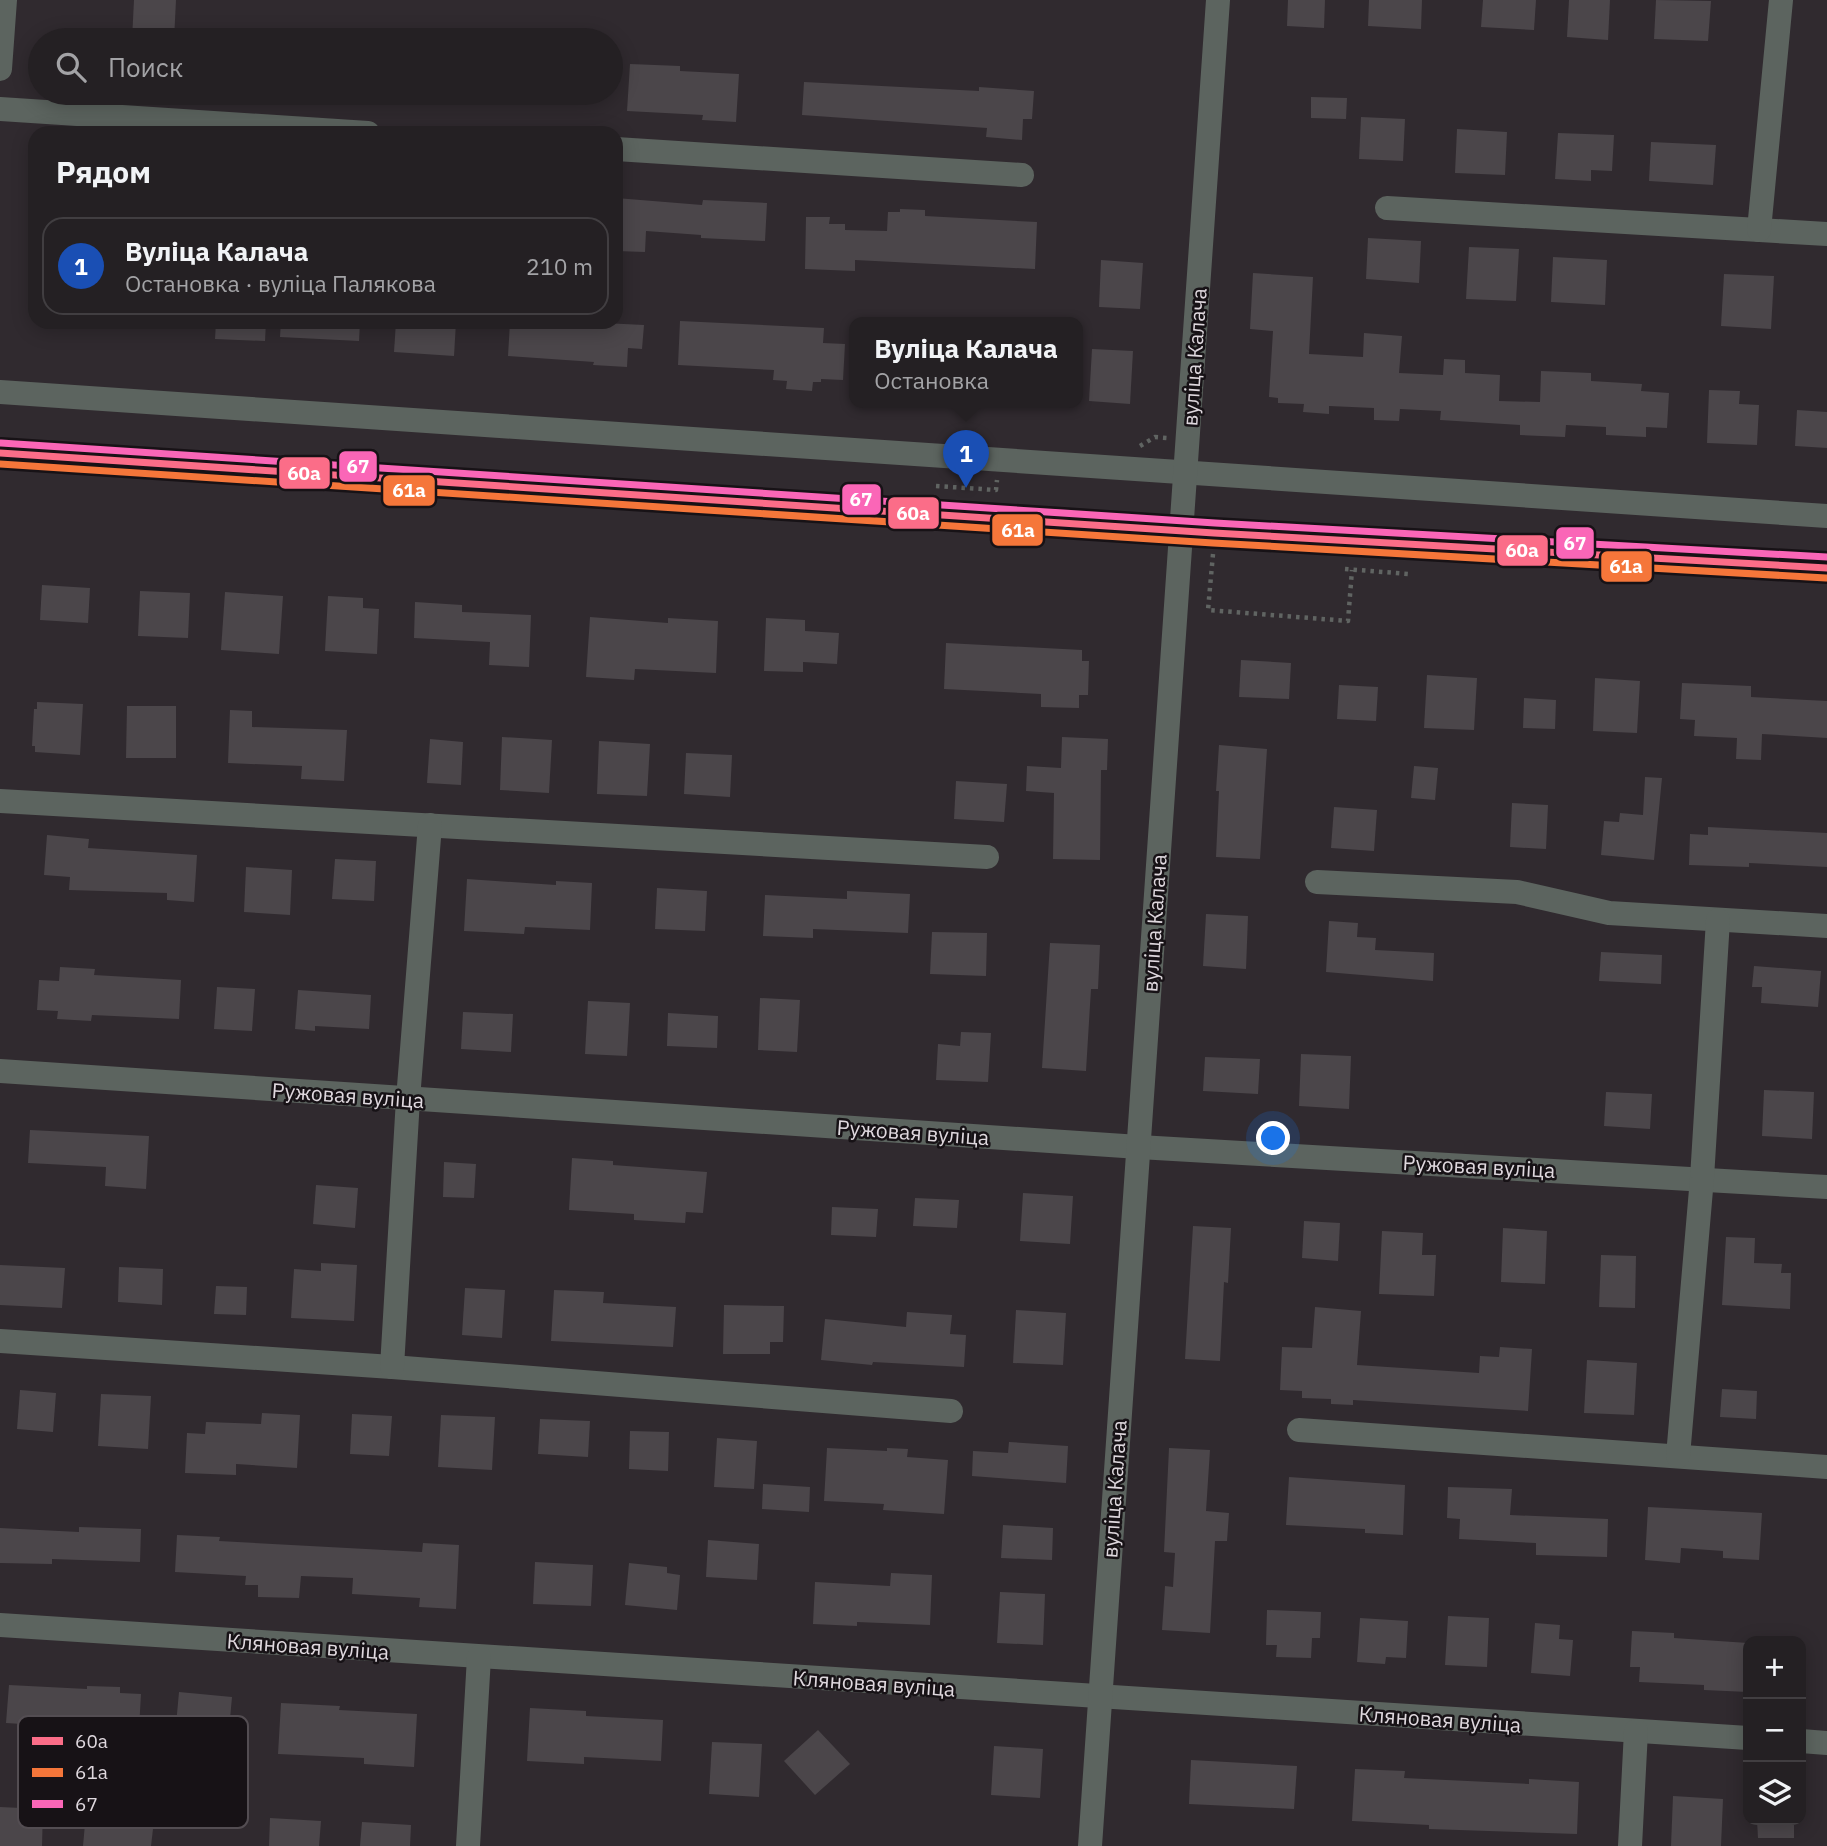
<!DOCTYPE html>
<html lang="ru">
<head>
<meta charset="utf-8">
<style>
  body { margin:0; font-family:"IBM Plex Sans",sans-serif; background:#2c282b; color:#f1f3f6 }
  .controls { position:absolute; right:21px; bottom:21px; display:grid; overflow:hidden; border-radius:14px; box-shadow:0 4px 18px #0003 }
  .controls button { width:63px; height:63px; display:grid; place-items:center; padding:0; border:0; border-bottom:2px solid #413e41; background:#242023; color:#f1f3f6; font:35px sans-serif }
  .you { position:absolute; left:1274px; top:1139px; width:24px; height:24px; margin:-18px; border:5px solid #fff; border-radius:50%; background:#1a73e8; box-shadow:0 0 0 10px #1a73e833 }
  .badge { display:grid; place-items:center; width:46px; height:46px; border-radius:50%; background:#8c9099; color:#fff; font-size:23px; font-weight:700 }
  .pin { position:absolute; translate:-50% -58px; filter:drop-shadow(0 2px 4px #0008) }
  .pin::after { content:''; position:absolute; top:37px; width:24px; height:21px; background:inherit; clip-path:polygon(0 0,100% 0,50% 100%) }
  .popup { position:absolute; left:849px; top:317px; width:234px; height:91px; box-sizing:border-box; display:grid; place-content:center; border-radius:14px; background:#242023; filter:drop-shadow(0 2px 5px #0005); font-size:23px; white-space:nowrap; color:#a3a3a6 }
  .popup b { font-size:26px; color:#f1f3f6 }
  .popup::after { content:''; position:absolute; left:50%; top:100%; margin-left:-14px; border:14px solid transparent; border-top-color:#242023 }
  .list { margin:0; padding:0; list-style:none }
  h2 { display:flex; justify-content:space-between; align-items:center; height:91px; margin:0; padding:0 28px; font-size:30px }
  h2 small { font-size:23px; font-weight:400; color:#a3a3a6 }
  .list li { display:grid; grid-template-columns:46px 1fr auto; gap:21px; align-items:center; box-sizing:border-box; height:98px; margin:0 14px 14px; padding:0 14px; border:2px solid #413e41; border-radius:21px }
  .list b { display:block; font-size:26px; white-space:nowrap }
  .list p { margin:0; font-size:23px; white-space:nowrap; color:#a3a3a6 }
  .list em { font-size:23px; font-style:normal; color:#a3a3a6 }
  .icon { flex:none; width:38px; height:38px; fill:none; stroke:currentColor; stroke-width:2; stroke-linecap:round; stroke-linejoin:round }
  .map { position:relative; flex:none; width:1827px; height:1846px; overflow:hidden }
  .search { position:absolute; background:#242023; box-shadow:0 4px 18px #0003; left:28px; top:28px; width:595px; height:77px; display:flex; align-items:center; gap:18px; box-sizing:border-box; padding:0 24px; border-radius:38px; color:#a3a3a6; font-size:26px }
  .panel { position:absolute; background:#242023; box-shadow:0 4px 18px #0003; left:28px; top:126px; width:595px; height:203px; border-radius:21px }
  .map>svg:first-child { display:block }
  .building { fill:#4b464a }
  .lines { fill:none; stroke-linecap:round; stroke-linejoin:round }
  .path { stroke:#606462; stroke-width:4.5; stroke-dasharray:3.5 5; stroke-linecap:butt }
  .minor { stroke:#5c645f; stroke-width:24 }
  .bus-1-casing { stroke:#171216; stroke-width:12 }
  .bus-2-casing { stroke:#171216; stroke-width:12 }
  .bus-3-casing { stroke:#171216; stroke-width:12 }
  .bus-1 { stroke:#fb6d88; stroke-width:7 }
  .bus-2 { stroke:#f5763a; stroke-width:7 }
  .bus-3 { stroke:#fa66b7; stroke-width:7 }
  .labels { text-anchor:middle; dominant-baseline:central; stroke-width:5; stroke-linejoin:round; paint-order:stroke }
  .street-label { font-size:21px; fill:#dfd8de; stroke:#171216 }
  .key { fill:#171216; stroke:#534d52; stroke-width:2 }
  .key-label { font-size:19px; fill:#dfd8de }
  .line-badge { stroke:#171216; stroke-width:2.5 }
  .badge-label { font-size:19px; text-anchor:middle; font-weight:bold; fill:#fff }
</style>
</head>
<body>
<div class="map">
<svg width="1827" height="1846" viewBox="0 0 1827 1846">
  <rect width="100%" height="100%" fill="#302a2f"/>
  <g class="building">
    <path d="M134,0H176L174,40H132Z"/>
    <path d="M1288,0H1325L1324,28L1287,26Z"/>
    <path d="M1369,0H1422L1421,29L1368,26Z"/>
    <path d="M1483,0H1536L1534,30L1481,27Z"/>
    <path d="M1569,0H1610L1608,40L1567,37Z"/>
    <path d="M1656,0L1711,1L1708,41L1654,39Z"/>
    <path d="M630,64L680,66V71L739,74L736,122L702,120L703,115L627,111Z"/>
    <path d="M804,82L979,91V87L1034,91L1032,119H1023L1022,140L986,137L987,128L802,115Z"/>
    <path d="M1311,97L1347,98L1346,119L1311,118Z"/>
    <path d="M1361,117L1405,119L1403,161L1359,159Z"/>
    <path d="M1457,129L1507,132L1505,175L1455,173Z"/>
    <path d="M1558,133L1614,135L1612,171L1591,170V181L1555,179Z"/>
    <path d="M1651,142L1716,145L1713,185L1649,181Z"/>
    <path d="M616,198L702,205L703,200L767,203L765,241L701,238V235L646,231L645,252L616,251Z"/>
    <path d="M900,209L925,210V216L1037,222L1035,269L855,260V271L805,269L806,217H830L829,224H845V230L887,231L888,212H900Z"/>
    <path d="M1368,238L1421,241L1419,283L1366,279Z"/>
    <path d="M1469,247L1519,249L1516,301L1466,299Z"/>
    <path d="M1553,257L1607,260L1605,305L1551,302Z"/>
    <path d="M1101,260L1143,263L1140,309L1099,307Z"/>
    <path d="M1253,273L1313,277L1309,354L1363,357L1364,333L1402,336L1399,373L1443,375L1444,359L1465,360V373L1500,375L1499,401L1540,402L1541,371L1591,373V381L1642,384L1641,391L1669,393L1667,428L1646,427V437L1606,435V427L1566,425L1565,437L1520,435V425L1440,420L1441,411L1400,409L1399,421L1374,420V408L1329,406V414L1303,412L1304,404L1278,403V398L1269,397L1273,331L1250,329Z"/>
    <path d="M1724,274L1774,276L1771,329L1721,326Z"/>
    <path d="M680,321L824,328L823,343L845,344L843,380L821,379V382H813L812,391L786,389L787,381L773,380L774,370L678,365Z"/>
    <path d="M216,322H266L265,341L215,339Z"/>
    <path d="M281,322H360L359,341L280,337Z"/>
    <path d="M396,322H456L454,356L394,352Z"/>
    <path d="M510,322L583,326V322L644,325L642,349L628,348L627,367L593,365L594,362L508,356Z"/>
    <path d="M1092,349L1133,351L1130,404L1089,401Z"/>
    <path d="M1709,390L1740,391L1739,404L1759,405L1757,445L1707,443Z"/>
    <path d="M1797,410L1827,412V448L1795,446Z"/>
    <path d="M42,585L90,588L88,623L40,620Z"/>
    <path d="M140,591L190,593L188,638L138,636Z"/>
    <path d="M225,592L283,596L279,654L221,650Z"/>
    <path d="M328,596L363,598V608L379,609L377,654L325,651Z"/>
    <path d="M415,602L462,605V612L531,615L529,667L489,665L490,642L414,638Z"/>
    <path d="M590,617L668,623V618L718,621L716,673L635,669L634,680L586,677Z"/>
    <path d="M766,618L805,620V631L839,633L837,664L803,662V672L764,671Z"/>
    <path d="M946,643L1082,650V661H1089L1088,695H1079V708L1041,707V694L944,689Z"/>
    <path d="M1241,660L1291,663L1289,699L1239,697Z"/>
    <path d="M1427,675L1477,678L1474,730L1424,728Z"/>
    <path d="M1595,678L1640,681L1637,733L1593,731Z"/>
    <path d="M1682,683L1751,686V697L1827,701V738L1762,734L1761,760L1736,759L1737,738L1694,736L1695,720L1680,719Z"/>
    <path d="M1339,685L1378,687L1376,721L1337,719Z"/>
    <path d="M1524,698L1556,700L1555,729L1523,728Z"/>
    <path d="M37,702L83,704L80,755L35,752V746H32L34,709H37Z"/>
    <path d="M127,706H176V758H126Z"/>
    <path d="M230,710L252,711V727L347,730L344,781L301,779L302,766L228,763Z"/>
    <path d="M502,737L552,740L549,793L500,790Z"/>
    <path d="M1062,737L1108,739L1107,770H1101L1100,860L1053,859L1054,793L1026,791L1027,766L1061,768Z"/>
    <path d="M430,739L463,742L461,785L427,783Z"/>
    <path d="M599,741L650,744L647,796L597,794Z"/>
    <path d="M1219,745L1267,749L1260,859L1216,857L1219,791H1216Z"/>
    <path d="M686,753L732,755L730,797L684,794Z"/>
    <path d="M1414,766L1438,768L1435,800L1411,798Z"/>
    <path d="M1645,777L1662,778L1654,860L1601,855L1604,821L1619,822L1620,813L1643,815Z"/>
    <path d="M956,781L1007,784L1004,822L954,819Z"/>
    <path d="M1512,803L1548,805L1546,849L1510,847Z"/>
    <path d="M1334,807L1377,810L1374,851L1331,848Z"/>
    <path d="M1708,827L1827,833V867L1749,863V867L1689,865L1690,834L1708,835Z"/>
    <path d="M47,835L89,839L88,848L197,855L194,902L167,900V893L69,890L70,877L44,875Z"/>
    <path d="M335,859L376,861L374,901L332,899Z"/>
    <path d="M246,867L292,870L290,915L244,912Z"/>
    <path d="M467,879L556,885V881L592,883L590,930L525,927L524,934L464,931Z"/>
    <path d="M657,888L707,891L705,931L655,929Z"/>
    <path d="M847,891L910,894L908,933L813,929V938L763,936L765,895L847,899Z"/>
    <path d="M1206,914L1248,916L1246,969L1203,966Z"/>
    <path d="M1329,921L1358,923L1357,937L1376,938L1375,950L1434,953L1433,981L1326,972Z"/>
    <path d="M932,932L987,933L986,976L930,974Z"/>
    <path d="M1050,943L1100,945L1098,989H1091L1086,1071L1042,1068Z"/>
    <path d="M1601,952L1662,955L1661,984L1599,981Z"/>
    <path d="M1754,966L1821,971L1818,1007L1761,1003L1762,987H1752Z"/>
    <path d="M60,967L95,969L94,975L181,980L179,1019L92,1015L91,1021L57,1019L58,1011L37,1010L39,980L59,981Z"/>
    <path d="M217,987L255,989L252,1031L214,1029Z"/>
    <path d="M298,990L371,995L369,1029L315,1026V1031L295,1029Z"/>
    <path d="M760,998L800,1000L797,1052L758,1050Z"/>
    <path d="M588,1001L630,1003L627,1056L585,1054Z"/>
    <path d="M463,1012L513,1014L511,1052L461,1049Z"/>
    <path d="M668,1013L718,1016L717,1048L667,1046Z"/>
    <path d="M961,1032L991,1033L988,1082L936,1080L938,1044L960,1046Z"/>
    <path d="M1301,1054L1351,1056L1349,1109L1299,1106Z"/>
    <path d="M1205,1057L1260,1059L1258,1094L1203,1091Z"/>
    <path d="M1764,1090L1814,1092L1812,1139L1762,1136Z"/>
    <path d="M1606,1092L1652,1094L1650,1129L1604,1126Z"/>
    <path d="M30,1130L149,1136L146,1189L105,1186L106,1167L28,1163Z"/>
    <path d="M572,1158L613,1161V1165L707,1172L703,1213L686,1212L685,1223L634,1220V1214L569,1210Z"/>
    <path d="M444,1162L476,1164L474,1198L443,1197Z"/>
    <path d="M316,1185L358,1188L355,1228L313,1224Z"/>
    <path d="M1023,1193L1073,1196L1070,1244L1020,1241Z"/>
    <path d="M915,1198L959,1200L957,1228L913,1226Z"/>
    <path d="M832,1207L878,1209L876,1237L831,1235Z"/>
    <path d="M1304,1221L1340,1223L1338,1261L1302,1258Z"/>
    <path d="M1193,1226L1231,1228L1228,1283L1224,1282L1220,1361L1185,1359Z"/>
    <path d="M1503,1228L1547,1231L1545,1284L1501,1282Z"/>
    <path d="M1382,1231L1423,1233L1422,1255H1436L1434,1296L1379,1294Z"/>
    <path d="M1726,1237L1755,1238L1754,1263L1782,1264L1781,1273H1791L1790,1309L1722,1305Z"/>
    <path d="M1601,1255L1636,1256L1635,1308L1599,1307Z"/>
    <path d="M321,1263L357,1265L354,1321L291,1318L294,1269L321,1271Z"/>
    <path d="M0,1265L65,1268L62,1308L0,1305Z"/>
    <path d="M119,1267L163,1269L162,1305L118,1302Z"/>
    <path d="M216,1286L247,1287L246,1315L214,1314Z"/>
    <path d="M465,1288L505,1290L502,1338L462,1335Z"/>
    <path d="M554,1290L604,1292L603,1303L676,1307L673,1347L551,1341Z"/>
    <path d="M724,1305L784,1306L783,1342H770V1354H723Z"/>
    <path d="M1315,1307L1361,1311L1357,1365L1479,1373L1480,1356L1499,1357L1500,1347L1532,1349L1528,1411L1353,1400V1405L1331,1404V1399L1302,1398V1391L1280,1390L1282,1347L1312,1348Z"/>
    <path d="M1016,1310L1066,1313L1063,1365L1013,1363Z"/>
    <path d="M907,1312L952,1315L950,1334L966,1335L964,1367L873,1362L872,1365L821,1360L825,1319L906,1327Z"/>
    <path d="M1587,1360L1637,1363L1634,1415L1584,1413Z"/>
    <path d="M1722,1389L1757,1391L1756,1419L1720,1417Z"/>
    <path d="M20,1390L56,1393L53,1432L17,1429Z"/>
    <path d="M101,1394L151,1396L148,1449L98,1446Z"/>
    <path d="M262,1413L300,1415L297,1468L236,1464V1475L185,1473L187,1433L205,1434L206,1422L261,1424Z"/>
    <path d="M352,1414L392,1416L389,1456L350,1454Z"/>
    <path d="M441,1415L495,1417L492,1470L438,1467Z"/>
    <path d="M540,1419L590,1421L588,1457L538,1454Z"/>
    <path d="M630,1431L669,1432L668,1471L629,1469Z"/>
    <path d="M717,1438L757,1441L754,1489L714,1487Z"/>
    <path d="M1009,1442L1068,1446L1066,1483L972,1476L973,1451L1008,1453Z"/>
    <path d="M827,1448L887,1451V1448L908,1449L907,1457L948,1460L944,1514L883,1510L884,1504L824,1501Z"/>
    <path d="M1169,1448L1210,1450L1206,1511L1229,1513L1227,1541H1215L1210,1633L1162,1630L1165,1586L1173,1587L1175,1553L1164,1552Z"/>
    <path d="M1289,1477L1405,1485L1403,1535L1365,1533V1529L1286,1525Z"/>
    <path d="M763,1484L810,1487L809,1512L762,1509Z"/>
    <path d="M1448,1487L1512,1489L1510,1515L1608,1519L1607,1557L1536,1555V1543L1459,1539L1460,1519L1447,1518Z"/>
    <path d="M1648,1507L1762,1513L1759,1560L1723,1558V1551L1681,1548L1680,1563L1645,1560Z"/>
    <path d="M1003,1525L1053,1528L1052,1560L1001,1558Z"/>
    <path d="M79,1527L141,1529L140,1562L52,1559V1564L0,1563V1528L79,1532Z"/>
    <path d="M177,1535L220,1537L219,1541L422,1552L423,1543L459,1545L456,1609L419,1607L420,1598L352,1594L353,1578L301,1576L299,1598L258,1597V1585H245L246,1576L175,1572Z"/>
    <path d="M708,1540L759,1544L757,1580L706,1577Z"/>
    <path d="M535,1562L593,1565L591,1606L533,1604Z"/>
    <path d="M629,1563L667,1567V1573L680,1575L677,1610L625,1605Z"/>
    <path d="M891,1573L932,1575L930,1625L857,1622V1626L813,1624L815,1582L890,1586Z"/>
    <path d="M1000,1592L1045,1594L1043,1645L997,1643Z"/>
    <path d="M1267,1610L1321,1612L1320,1638H1312L1311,1658L1276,1657L1277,1645H1266Z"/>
    <path d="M1448,1616L1489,1618L1487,1667L1445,1665Z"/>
    <path d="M1360,1618L1408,1621L1406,1658L1386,1657L1385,1664L1357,1662Z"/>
    <path d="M1535,1623L1560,1625L1559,1639L1573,1640L1570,1676L1531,1673Z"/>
    <path d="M1632,1631L1674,1633V1638L1748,1643V1692L1704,1690V1685L1639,1682L1640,1667H1630Z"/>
    <path d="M9,1685L87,1689V1686L120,1687V1693L141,1694L138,1746L84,1743L85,1728L6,1723Z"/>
    <path d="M179,1692L232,1697L228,1741L175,1736Z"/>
    <path d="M281,1703L340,1706L339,1710L417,1714L414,1767L364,1764V1758L278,1754Z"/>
    <path d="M530,1708L586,1711V1716L663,1720L661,1761L584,1757V1764L527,1761Z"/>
    <path d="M818,1730L850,1764L815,1795L784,1761Z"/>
    <path d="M712,1742L762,1744L759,1797L709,1794Z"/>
    <path d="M994,1746L1043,1749L1040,1798L991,1795Z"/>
    <path d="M1191,1760L1297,1766L1294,1809L1189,1804Z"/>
    <path d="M1355,1769L1405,1771L1404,1778L1529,1784V1779L1579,1782L1577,1834L1429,1829V1825L1352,1821Z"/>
    <path d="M1673,1796L1723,1799L1721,1846H1671Z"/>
    <path d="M0,1807L43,1809L42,1846H0Z"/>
    <path d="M270,1818L321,1821L319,1846H269Z"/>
    <path d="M1757,1820H1794V1838H1758Z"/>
    <path d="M362,1822L411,1825L410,1846H360Z"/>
    <path d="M85,1824L153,1829L151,1846H83Z"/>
  </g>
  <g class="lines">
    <g class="path">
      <path d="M1140,446L1155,437L1167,438"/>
      <path d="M936,486L996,490L997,480"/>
      <path d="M1213,554L1208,610L1348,621L1352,570"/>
      <path d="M1345,569L1409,574"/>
    </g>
    <g class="minor">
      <path d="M0,69L5,0"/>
      <path d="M0,109L368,133"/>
      <path d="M616,149L1022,175"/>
      <path d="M1387,208L1827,234"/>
      <path d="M1759,230L1781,0"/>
      <path d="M0,392L1827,516"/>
      <path d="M0,453L1214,533L1827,568"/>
      <path d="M0,801L987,857"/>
      <path d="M1317,882L1517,892L1609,913L1827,926"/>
      <path d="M0,1071L1139,1147L1827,1187"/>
      <path d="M0,1341L392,1367L951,1411"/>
      <path d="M392,1367L408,1099L430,825"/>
      <path d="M1299,1430L1827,1467"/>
      <path d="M1678,1456L1702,1178L1718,920"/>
      <path d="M0,1625L1748,1738"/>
      <path d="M1801,1741L1827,1743"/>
      <path d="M468,1846L479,1657"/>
      <path d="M1090,1846L1218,0"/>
      <path d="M1630,1846L1636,1731"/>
    </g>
    <g class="bus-1-casing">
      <path id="bus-1" d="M0,453L1214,533L1827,568"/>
    </g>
    <g class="bus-2-casing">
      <path id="bus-2" d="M0,464L1213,543L1826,578"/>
    </g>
    <g class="bus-3-casing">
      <path id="bus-3" d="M1,443L1215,523L1827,557"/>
    </g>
    <use href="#bus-1" class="bus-1"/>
    <use href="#bus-2" class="bus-2"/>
    <use href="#bus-3" class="bus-3"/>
  </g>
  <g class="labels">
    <g class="street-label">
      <text transform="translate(1194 357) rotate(-86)">вуліца Калача</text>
      <text transform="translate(1154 923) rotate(-86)">вуліца Калача</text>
      <text transform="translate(348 1095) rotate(4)">Ружовая вуліца</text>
      <text transform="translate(913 1132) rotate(4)">Ружовая вуліца</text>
      <text transform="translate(1479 1166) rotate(3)">Ружовая вуліца</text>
      <text transform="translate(1114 1489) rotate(-86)">вуліца Калача</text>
      <text transform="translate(308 1646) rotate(4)">Кляновая вуліца</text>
      <text transform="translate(874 1683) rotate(4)">Кляновая вуліца</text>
      <text transform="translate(1440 1719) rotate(4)">Кляновая вуліца</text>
    </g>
  </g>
  <rect x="18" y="1716" width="230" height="112" rx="10" class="key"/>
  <rect x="32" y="1737" width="31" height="8" fill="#fb6d88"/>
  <rect x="32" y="1768" width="31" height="9" fill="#f5763a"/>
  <rect x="32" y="1800" width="31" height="8" fill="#fa66b7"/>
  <g class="key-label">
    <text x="75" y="1748">60а</text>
    <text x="75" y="1779">61а</text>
    <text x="75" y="1811">67</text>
  </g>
  <g class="line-badge">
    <rect x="338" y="450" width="40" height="33" rx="7" fill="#fa66b7"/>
    <rect x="278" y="456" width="53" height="34" rx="7" fill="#fb6d88"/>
    <rect x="382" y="474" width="54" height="33" rx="7" fill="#f5763a"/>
    <rect x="841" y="483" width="41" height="33" rx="7" fill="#fa66b7"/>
    <rect x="887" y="496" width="53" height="34" rx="7" fill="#fb6d88"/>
    <rect x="991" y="513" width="53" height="34" rx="7" fill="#f5763a"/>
    <rect x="1555" y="526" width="40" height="34" rx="7" fill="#fa66b7"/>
    <rect x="1496" y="534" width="53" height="33" rx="7" fill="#fb6d88"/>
    <rect x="1600" y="550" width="53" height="33" rx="7" fill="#f5763a"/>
  </g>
  <g class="badge-label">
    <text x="358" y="473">67</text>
    <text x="304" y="480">60а</text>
    <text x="409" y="497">61а</text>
    <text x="861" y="506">67</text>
    <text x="913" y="520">60а</text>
    <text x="1018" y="537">61а</text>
    <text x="1575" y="550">67</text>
    <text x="1522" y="557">60а</text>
    <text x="1626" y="573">61а</text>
  </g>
</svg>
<div class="controls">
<button>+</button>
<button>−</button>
<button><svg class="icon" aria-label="layers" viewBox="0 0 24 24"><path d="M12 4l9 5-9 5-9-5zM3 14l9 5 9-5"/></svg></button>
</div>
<div class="you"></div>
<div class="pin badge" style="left:966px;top:488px;background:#1a4fb4">1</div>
<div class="popup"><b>Вуліца Калача</b>Остановка</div>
<div class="search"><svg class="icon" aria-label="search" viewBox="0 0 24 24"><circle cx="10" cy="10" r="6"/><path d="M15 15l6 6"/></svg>Поиск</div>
<section class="panel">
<h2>Рядом<small></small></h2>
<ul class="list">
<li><span class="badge" style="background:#1a4fb4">1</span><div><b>Вуліца Калача</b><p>Остановка · вуліца Палякова</p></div><em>210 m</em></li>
</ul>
</section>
</div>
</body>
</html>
